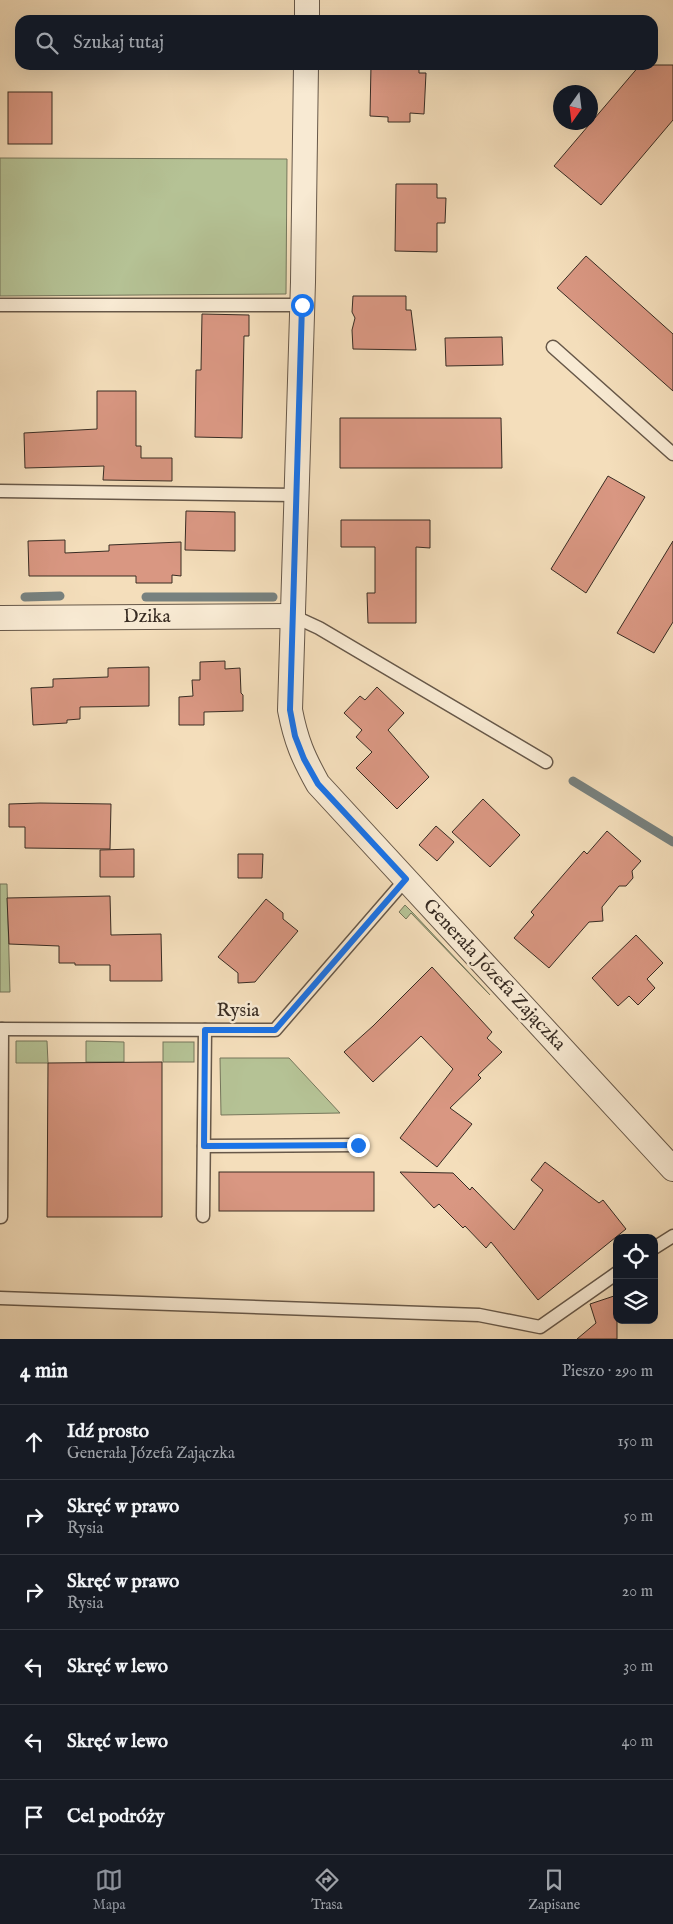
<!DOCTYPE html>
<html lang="pl">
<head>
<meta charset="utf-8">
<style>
  body { margin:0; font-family:"IM FELL English",serif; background:#20242c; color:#f1f3f6 }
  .controls { position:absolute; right:15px; bottom:15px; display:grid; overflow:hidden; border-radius:10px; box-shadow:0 5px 20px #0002 }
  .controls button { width:45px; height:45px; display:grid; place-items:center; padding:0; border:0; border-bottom:1px solid #363941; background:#171b24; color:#f1f3f6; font:25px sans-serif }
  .compass { position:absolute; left:553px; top:85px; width:45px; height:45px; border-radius:50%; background:#171b24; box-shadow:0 5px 20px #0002; rotate:194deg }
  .stop { position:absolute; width:15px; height:15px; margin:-11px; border:4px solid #1a73e8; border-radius:50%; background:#fff }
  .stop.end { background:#1a73e8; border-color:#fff; box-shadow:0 1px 5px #0008 }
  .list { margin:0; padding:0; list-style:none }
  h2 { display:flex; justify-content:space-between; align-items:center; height:65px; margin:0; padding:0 20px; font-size:21px }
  h2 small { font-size:16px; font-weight:400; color:#9ea1a6 }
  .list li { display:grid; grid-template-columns:32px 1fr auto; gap:15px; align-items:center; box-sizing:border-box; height:75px; padding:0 20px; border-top:1px solid #363941 }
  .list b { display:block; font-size:19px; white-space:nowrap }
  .list p { margin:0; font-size:16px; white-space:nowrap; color:#9ea1a6 }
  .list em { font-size:16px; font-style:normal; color:#9ea1a6 }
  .icon { flex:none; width:28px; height:28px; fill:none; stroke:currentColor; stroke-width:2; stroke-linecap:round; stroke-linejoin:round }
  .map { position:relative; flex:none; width:673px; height:1339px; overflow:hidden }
  .search { position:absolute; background:#171b24; box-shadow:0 5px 20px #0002; left:15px; right:15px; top:15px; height:55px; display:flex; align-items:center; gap:12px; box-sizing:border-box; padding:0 18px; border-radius:15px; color:#9ea1a6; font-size:19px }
  .sheet { height:515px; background:#171b24 }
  nav { display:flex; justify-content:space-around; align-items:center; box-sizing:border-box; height:70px; border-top:1px solid #363941; background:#171b24; font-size:14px; color:#9ea1a6 }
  nav a { display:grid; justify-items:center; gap:2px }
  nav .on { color:#8c9099 }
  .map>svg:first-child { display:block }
  .green { fill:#b5c295; stroke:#76775c }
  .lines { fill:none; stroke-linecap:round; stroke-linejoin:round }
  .stream { stroke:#77817f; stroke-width:9 }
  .building { fill:#d99782; stroke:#382c23 }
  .service-casing { stroke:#675849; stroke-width:15 }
  .minor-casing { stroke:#675849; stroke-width:26 }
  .service { stroke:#f8ead3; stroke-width:12 }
  .minor { stroke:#f8ead3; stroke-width:24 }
  .route { stroke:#1a73e8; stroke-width:6 }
  .labels { text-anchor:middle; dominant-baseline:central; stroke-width:5; stroke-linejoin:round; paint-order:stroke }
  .street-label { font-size:19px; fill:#382c23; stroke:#f8ead3 }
</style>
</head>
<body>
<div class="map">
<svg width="673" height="1339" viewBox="0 0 673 1339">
  <rect width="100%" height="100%" fill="#f4debb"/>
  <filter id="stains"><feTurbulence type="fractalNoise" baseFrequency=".004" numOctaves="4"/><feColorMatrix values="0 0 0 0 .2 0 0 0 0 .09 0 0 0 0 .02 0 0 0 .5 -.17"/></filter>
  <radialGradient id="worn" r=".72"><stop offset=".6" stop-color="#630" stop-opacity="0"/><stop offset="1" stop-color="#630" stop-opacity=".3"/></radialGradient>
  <g class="green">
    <path d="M0,158L287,159L286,294L0,296Z"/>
    <path d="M0,884H7L10,992H0Z"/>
    <path d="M405,905L412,912L490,995L411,913L406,919L399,912Z"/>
    <path d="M16,1041H47L48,1063H16Z"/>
    <path d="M86,1041L124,1042V1062H86Z"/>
    <rect x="163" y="1042" width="31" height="20"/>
    <path d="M220,1058H289L340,1113L221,1115Z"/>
  </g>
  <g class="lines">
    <g class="stream">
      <path d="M25,597L60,596"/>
      <path d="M146,597H273"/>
      <path d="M573,781L673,842"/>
    </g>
  </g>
  <g class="building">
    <path d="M371,65H419V73H426L424,114L410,113V122H388V117L370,116Z"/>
    <path d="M640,65H673V120L601,205L554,166Z"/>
    <rect x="8" y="92" width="44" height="52"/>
    <path d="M396,184H437V198H446L445,223H437V252L395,251Z"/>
    <path d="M586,256L673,334V391L557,288Z"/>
    <path d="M353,296H406V310H411L416,350L353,349L352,330L355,318L352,312Z"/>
    <path d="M202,314L249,315V336H244L242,438L195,437L196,370H201Z"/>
    <path d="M502,337L503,365L446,366L445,338Z"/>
    <path d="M97,391H136V446H141V458H172V481L103,480L104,466L25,468L24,433L97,429Z"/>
    <path d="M340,418H501L502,468H340Z"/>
    <path d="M608,476L645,497L586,593L551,569Z"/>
    <path d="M186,511L235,512V551L185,550Z"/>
    <path d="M341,520H430V548L416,547V623H368L367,593H375V547H341Z"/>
    <path d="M65,540V553L109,551V545L181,542V576L172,575V583H136V576H29L28,541Z"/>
    <path d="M673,541V622L654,653L617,633Z"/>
    <path d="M225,661V669L240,668L241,693L243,695V711L204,712V725H179V697L193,696L192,680H200V662Z"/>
    <path d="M149,667V706L80,707V719L67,720V723L33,725L31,688L53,687V679L108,677V668Z"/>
    <path d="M377,687L404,713L388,730L429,777L397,809L356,768L372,752L356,737L362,730L344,713L360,696L365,700Z"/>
    <path d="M483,799L520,835L490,867L452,832Z"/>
    <path d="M40,803L111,804L110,849L25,848V827H9V804Z"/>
    <path d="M436,826L454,842L437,861L419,845Z"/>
    <path d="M607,831L641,861L632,871L633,878L626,886H619L602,907L603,921L589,922L549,968L514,938L534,915L531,912L584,851L587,854Z"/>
    <path d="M134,849V877H100V850Z"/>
    <path d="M238,854H263L262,878H238Z"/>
    <path d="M110,896L111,935L161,934L162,981H110V965H75V963H59V946L9,944L7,898Z"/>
    <path d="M266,899L283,913V919L298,931L255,982L238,983V973L218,957Z"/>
    <path d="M636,935L663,963L647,979L655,988L638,1005L629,996L618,1006L592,978Z"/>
    <path d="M432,967L492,1032L487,1038L502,1052L478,1075L481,1078L450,1108L472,1124L437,1167L400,1138L453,1069L421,1036L373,1082L344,1052L373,1026Z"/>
    <path d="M162,1062V1217H47L48,1063Z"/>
    <path d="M545,1162L599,1203L603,1200L626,1229L538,1300L491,1242L486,1248L465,1226L463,1228L439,1204L434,1208L400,1172L453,1173L470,1190L472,1187L514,1230L543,1190L531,1180Z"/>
    <rect x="219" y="1172" width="155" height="39"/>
    <path d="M617,1295V1339H577L596,1323L590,1304Z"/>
  </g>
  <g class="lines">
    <g class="service-casing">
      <g id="service">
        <path d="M0,305H302"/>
        <path d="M553,347L673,454"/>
        <path d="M0,491L297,495"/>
        <path d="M293,616L319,628L546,762"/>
        <path d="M0,1029L275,1030L406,879"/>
        <path d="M204,1146L358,1145"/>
        <path d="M203,1216L205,1030"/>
        <path d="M1,1217L2,1029"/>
        <path d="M654,1248L673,1236"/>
        <path d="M0,1298L479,1315L540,1327L617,1273"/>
      </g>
    </g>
    <g class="minor-casing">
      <g id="minor">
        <path d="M307,20V0"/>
        <path d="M306,65L303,282L290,710C296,741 303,757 318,784L673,1169"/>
        <path d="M0,618L293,616"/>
      </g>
    </g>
    <use href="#service" class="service"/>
    <use href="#minor" class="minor"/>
  </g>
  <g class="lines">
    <path class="route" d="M302,305L290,710L295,736L304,759L318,784L406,879L275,1030H205L204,1146L358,1145"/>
  </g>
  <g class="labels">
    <g class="street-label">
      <text x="147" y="617">Dzika</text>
      <text transform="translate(494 975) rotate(47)">Generała Józefa Zajączka</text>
      <text x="238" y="1011">Rysia</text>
    </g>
  </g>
  <rect width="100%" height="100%" filter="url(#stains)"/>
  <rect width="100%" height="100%" fill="url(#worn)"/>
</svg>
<div class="controls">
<button><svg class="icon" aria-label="locate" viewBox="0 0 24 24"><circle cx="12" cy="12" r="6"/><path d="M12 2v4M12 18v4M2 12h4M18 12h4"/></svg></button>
<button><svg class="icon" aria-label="layers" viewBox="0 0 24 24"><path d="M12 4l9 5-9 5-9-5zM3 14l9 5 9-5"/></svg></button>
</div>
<svg class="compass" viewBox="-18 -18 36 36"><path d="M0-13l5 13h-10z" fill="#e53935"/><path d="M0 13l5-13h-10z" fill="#9ea1a6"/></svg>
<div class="stop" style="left:302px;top:305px"></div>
<div class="stop end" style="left:358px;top:1145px"></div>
<div class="search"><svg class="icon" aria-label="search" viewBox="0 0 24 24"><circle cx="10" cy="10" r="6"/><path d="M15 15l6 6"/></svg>Szukaj tutaj</div>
</div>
<section class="sheet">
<h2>4 min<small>Pieszo · 290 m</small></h2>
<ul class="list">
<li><svg class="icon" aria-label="ahead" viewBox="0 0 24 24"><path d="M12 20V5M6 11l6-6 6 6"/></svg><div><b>Idź prosto</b><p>Generała Józefa Zajączka</p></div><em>150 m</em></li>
<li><svg class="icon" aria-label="right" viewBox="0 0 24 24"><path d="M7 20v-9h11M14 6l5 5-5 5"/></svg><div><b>Skręć w prawo</b><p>Rysia</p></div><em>50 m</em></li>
<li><svg class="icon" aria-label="right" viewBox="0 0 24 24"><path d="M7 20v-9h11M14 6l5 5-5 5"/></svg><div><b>Skręć w prawo</b><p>Rysia</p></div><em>20 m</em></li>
<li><svg class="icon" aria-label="left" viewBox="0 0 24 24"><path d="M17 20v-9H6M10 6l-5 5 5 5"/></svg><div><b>Skręć w lewo</b></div><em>30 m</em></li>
<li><svg class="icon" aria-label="left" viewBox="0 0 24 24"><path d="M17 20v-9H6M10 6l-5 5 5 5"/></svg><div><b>Skręć w lewo</b></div><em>40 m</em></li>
<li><svg class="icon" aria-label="arrive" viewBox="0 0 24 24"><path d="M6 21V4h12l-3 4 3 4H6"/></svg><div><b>Cel podróży</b></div></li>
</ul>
</section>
<nav>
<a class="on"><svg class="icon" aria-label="map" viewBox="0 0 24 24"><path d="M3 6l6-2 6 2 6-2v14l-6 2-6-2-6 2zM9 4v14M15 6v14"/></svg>Mapa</a>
<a><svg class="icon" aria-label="directions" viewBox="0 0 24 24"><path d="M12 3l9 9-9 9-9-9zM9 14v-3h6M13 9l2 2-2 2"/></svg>Trasa</a>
<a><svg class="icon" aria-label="saved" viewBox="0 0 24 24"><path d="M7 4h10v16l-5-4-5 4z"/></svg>Zapisane</a>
</nav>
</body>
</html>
